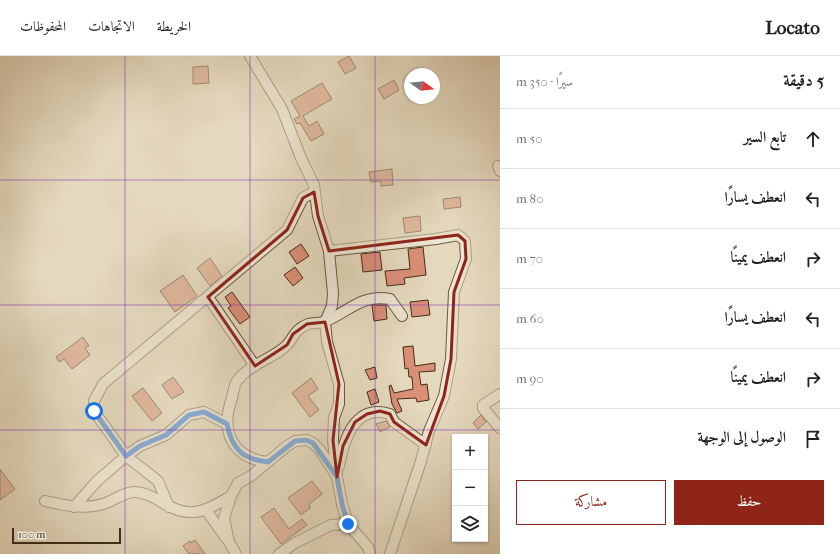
<!DOCTYPE html>
<html lang="ar">
<head>
<meta charset="utf-8">
<style>
  body { margin:0; font-family:"IM FELL French Canon",Amiri,serif; background:#f2f2f2; color:#222; direction:rtl }
  .controls { position:absolute; right:12px; bottom:12px; display:grid; overflow:hidden; border-radius:0px; box-shadow:0 1px 3px #0004 }
  .controls button { width:36px; height:36px; display:grid; place-items:center; padding:0; border:0; border-bottom:1px solid #e0e0e0; background:#fff; color:#222; font:20px sans-serif }
  .compass { position:absolute; left:404px; top:12px; width:36px; height:36px; border-radius:50%; background:#fff; box-shadow:0 1px 3px #0004; rotate:105deg }
  .scale { position:absolute; left:12px; bottom:10px; width:109px; box-sizing:border-box; padding-left:4px; border:2px solid #422d16; border-top:0; font-size:11px; line-height:14px; white-space:nowrap; color:#422d16; -webkit-text-stroke:3px #ede6d4; paint-order:stroke }
  .stop { position:absolute; width:12px; height:12px; margin:-9px; border:3px solid #1a73e8; border-radius:50%; background:#fff }
  .stop.end { background:#1a73e8; border-color:#fff; box-shadow:0 1px 4px #0008 }
  .list { margin:0; padding:0; list-style:none }
  h2 { display:flex; justify-content:space-between; align-items:center; height:52px; margin:0; padding:0 16px; font-size:17px }
  h2 small { font-size:13px; font-weight:400; color:#767676 }
  .list li { display:grid; grid-template-columns:26px 1fr auto; gap:12px; align-items:center; box-sizing:border-box; height:60px; padding:0 16px; border-top:1px solid #e0e0e0 }
  .list b { display:block; font-size:15px; white-space:nowrap }
  .list em { font-size:13px; font-style:normal; color:#767676 }
  .actions { display:flex; gap:8px; padding:12px 16px }
  .actions a { flex:1; padding:9px 0; border:1px solid #8f2418; border-radius:0px; text-align:center; font-size:14px; color:#8f2418 }
  .actions .main { background:#8f2418; color:#fff }
  .icon { flex:none; width:22px; height:22px; fill:none; stroke:currentColor; stroke-width:2; stroke-linecap:round; stroke-linejoin:round }
  .map { position:relative; flex:none; width:500px; height:498px; overflow:hidden; direction:ltr }
  header { display:flex; align-items:center; gap:24px; box-sizing:border-box; height:56px; padding:0 20px; background:#fff; border-bottom:1px solid #e0e0e0 }
  header strong { font-size:19px }
  nav { display:flex; gap:22px; margin-inline-start:auto; font-size:14px }
  main { display:flex }
  aside { flex:1; background:#fff }
  .map>svg:first-child { display:block }
  .building { fill:#da8f77; stroke:#422d16 }
  .lines { fill:none; stroke-linecap:round; stroke-linejoin:round }
  .minor-casing { stroke:#6a5840; stroke-width:12 }
  .minor { stroke:#ede6d4; stroke-width:10 }
  .route { stroke:#1a73e8; stroke-width:5 }
  .marked { fill:none; stroke:#8f2418; stroke-width:3; stroke-linejoin:round }
  .grid { fill:none; stroke:#7b2cbf; stroke-width:1; stroke-opacity:0.55 }
</style>
</head>
<body>
<header>
<strong>Locato</strong>
<nav><a>الخريطة</a><a>الاتجاهات</a><a>المحفوظات</a></nav>
</header>
<main>
<aside>
<h2>5 دقيقة<small>سيرًا · 350 m</small></h2>
<ul class="list">
<li><svg class="icon" aria-label="ahead" viewBox="0 0 24 24"><path d="M12 20V5M6 11l6-6 6 6"/></svg><div><b>تابع السير</b></div><em>50 m</em></li>
<li><svg class="icon" aria-label="left" viewBox="0 0 24 24"><path d="M17 20v-9H6M10 6l-5 5 5 5"/></svg><div><b>انعطف يسارًا</b></div><em>80 m</em></li>
<li><svg class="icon" aria-label="right" viewBox="0 0 24 24"><path d="M7 20v-9h11M14 6l5 5-5 5"/></svg><div><b>انعطف يمينًا</b></div><em>70 m</em></li>
<li><svg class="icon" aria-label="left" viewBox="0 0 24 24"><path d="M17 20v-9H6M10 6l-5 5 5 5"/></svg><div><b>انعطف يسارًا</b></div><em>60 m</em></li>
<li><svg class="icon" aria-label="right" viewBox="0 0 24 24"><path d="M7 20v-9h11M14 6l5 5-5 5"/></svg><div><b>انعطف يمينًا</b></div><em>90 m</em></li>
<li><svg class="icon" aria-label="arrive" viewBox="0 0 24 24"><path d="M6 21V4h12l-3 4 3 4H6"/></svg><div><b>الوصول إلى الوجهة</b></div></li>
</ul>
<div class="actions"><a class="main">حفظ</a><a>مشاركة</a></div>
</aside>
<div class="map">
<svg width="500" height="498" viewBox="0 0 500 498">
  <rect width="100%" height="100%" fill="#e4d8bd"/>
  <filter id="stains"><feTurbulence type="fractalNoise" baseFrequency=".005" numOctaves="4"/><feColorMatrix values="0 0 0 0 .2 0 0 0 0 .09 0 0 0 0 .02 0 0 0 .5 -.17"/></filter>
  <radialGradient id="worn" r=".72"><stop offset=".6" stop-color="#630" stop-opacity="0"/><stop offset="1" stop-color="#630" stop-opacity=".3"/></radialGradient>
  <g class="building">
    <path d="M349,0L356,12L345,18L338,6Z"/>
    <path d="M208,10L209,27L193,28V11Z"/>
    <path d="M394,24L399,34L384,43L378,33Z"/>
    <path d="M322,27L332,43L303,60L309,70L317,65L324,78L311,85L300,67L297,68L294,63L300,60L291,45Z"/>
    <path d="M392,113L393,129L381,130V125L371,126L369,116Z"/>
    <path d="M460,141L461,151L444,153L443,143Z"/>
    <path d="M420,160L421,175L405,177L403,162Z"/>
    <path d="M301,188L309,200L297,208L289,196Z"/>
    <path d="M423,191L426,219L404,222L405,228L387,230L385,215L410,213L408,193Z"/>
    <path d="M380,196L382,214L363,216L361,198Z"/>
    <path d="M210,202L222,220L210,230L197,212Z"/>
    <path d="M295,211L303,222L293,230L284,219Z"/>
    <path d="M183,219L197,240L175,256L160,235Z"/>
    <path d="M232,236L250,261L240,268L228,252L231,250L225,241Z"/>
    <path d="M428,244L430,259L412,261L410,246Z"/>
    <path d="M372,249H386L387,263L374,265Z"/>
    <path d="M83,281L89,290L85,292L90,299L72,313L64,303L59,306L56,301Z"/>
    <path d="M413,290L415,310L435,307V315L419,316L421,329L427,328L429,344L417,346L416,342L397,343L402,355L397,357L392,348L389,330L391,329L394,337L413,333L412,321H409L408,312L405,313L403,291Z"/>
    <path d="M375,311L377,322L370,324L365,314Z"/>
    <path d="M173,321L184,336L172,343L162,329Z"/>
    <path d="M311,322L318,333L308,340L319,354L310,361L292,337Z"/>
    <path d="M143,332L162,357L152,365L132,340Z"/>
    <path d="M375,333L379,346L371,349L367,336Z"/>
    <path d="M481,359L486,366L478,373L473,367Z"/>
    <path d="M386,365L390,371L380,376L376,368Z"/>
    <path d="M0,413L15,433L0,444Z"/>
    <path d="M312,425L322,438L309,448L310,452L301,459L288,442Z"/>
    <path d="M274,452L289,473L302,463L307,469L281,488L261,461Z"/>
    <path d="M195,484L205,498H189L183,490L190,485L191,487Z"/>
  </g>
  <g class="lines">
    <g class="minor-casing">
      <g id="minor">
        <path d="M250,0L282,53L301,102L314,129L318,160L329,195L333,237L332,250L325,266L327,286L339,328V348L334,362L333,384L337,421L342,448L348,468L368,491L370,498"/>
        <path d="M498,110L500,115"/>
        <path d="M329,195L436,183L458,179L465,185L466,203L454,236L451,303L444,340L429,375L421,405L390,498"/>
        <path d="M208,241L255,310"/>
        <path d="M500,338L483,349V352L500,372"/>
        <path d="M268,406C232,402 220,375 232,342C233,337 234,329 237,325C249,308 273,303 287,289C294,281 295,273 308,268C314,266 320,268 326,265C350,255 361,238 390,243L402,260"/>
        <path d="M339,410C344,383 355,347 390,358L394,366L426,389"/>
        <path d="M45,445C63,449 84,454 103,448C113,445 124,436 134,436C145,436 154,441 163,447C191,464 206,455 231,440"/>
        <path d="M74,451L97,425L126,400L140,390L166,379L189,359L204,356L227,368"/>
        <path d="M169,451L158,425L126,400L94,355V345L103,328L287,174L303,142L314,136"/>
        <path d="M206,454L226,482"/>
        <path d="M236,498L229,486L224,462L231,440L238,427L251,420L287,390L295,385L307,384L313,387L320,394L336,419"/>
        <path d="M279,498L295,487L331,469L348,468"/>
      </g>
    </g>
    <use href="#minor" class="minor"/>
  </g>
  <g class="lines">
    <path class="route" d="M94,355L126,400L140,390L166,379L189,359L204,356L227,368C232,393 242,403 268,406L295,385L306,384L313,387L337,421L342,448L348,468"/>
  </g>
  <path d="M0 0H500V498H0ZM314,136L318,160L329,195L458,179L465,185L466,203L454,236L451,303L444,340L426,389L394,366L390,358L380,355L367,358L355,366L343,390L337,421L333,384L339,328L325,266L307,268L293,278L287,289L255,310L208,241L287,174L303,142Z" fill="#e4d8bd" fill-opacity=".55" fill-rule="evenodd"/>
  <path class="marked" d="M314,136L318,160L329,195L458,179L465,185L466,203L454,236L451,303L444,340L426,389L394,366L390,358L380,355L367,358L355,366L343,390L337,421L333,384L339,328L325,266L307,268L293,278L287,289L255,310L208,241L287,174L303,142Z"/>
  <path class="grid" d="M125,0V498M250,0V498M375,0V498M0,124H500M0,249H500M0,374H500"/>
  <rect width="100%" height="100%" filter="url(#stains)"/>
  <rect width="100%" height="100%" fill="url(#worn)"/>
</svg>
<div class="controls">
<button>+</button>
<button>−</button>
<button><svg class="icon" aria-label="layers" viewBox="0 0 24 24"><path d="M12 4l9 5-9 5-9-5zM3 14l9 5 9-5"/></svg></button>
</div>
<svg class="compass" viewBox="-18 -18 36 36"><path d="M0-13l5 13h-10z" fill="#e53935"/><path d="M0 13l5-13h-10z" fill="#767676"/></svg>
<div class="scale">100 m</div>
<div class="stop" style="left:94px;top:355px"></div>
<div class="stop end" style="left:348px;top:468px"></div>
</div>
</main>
</body>
</html>
